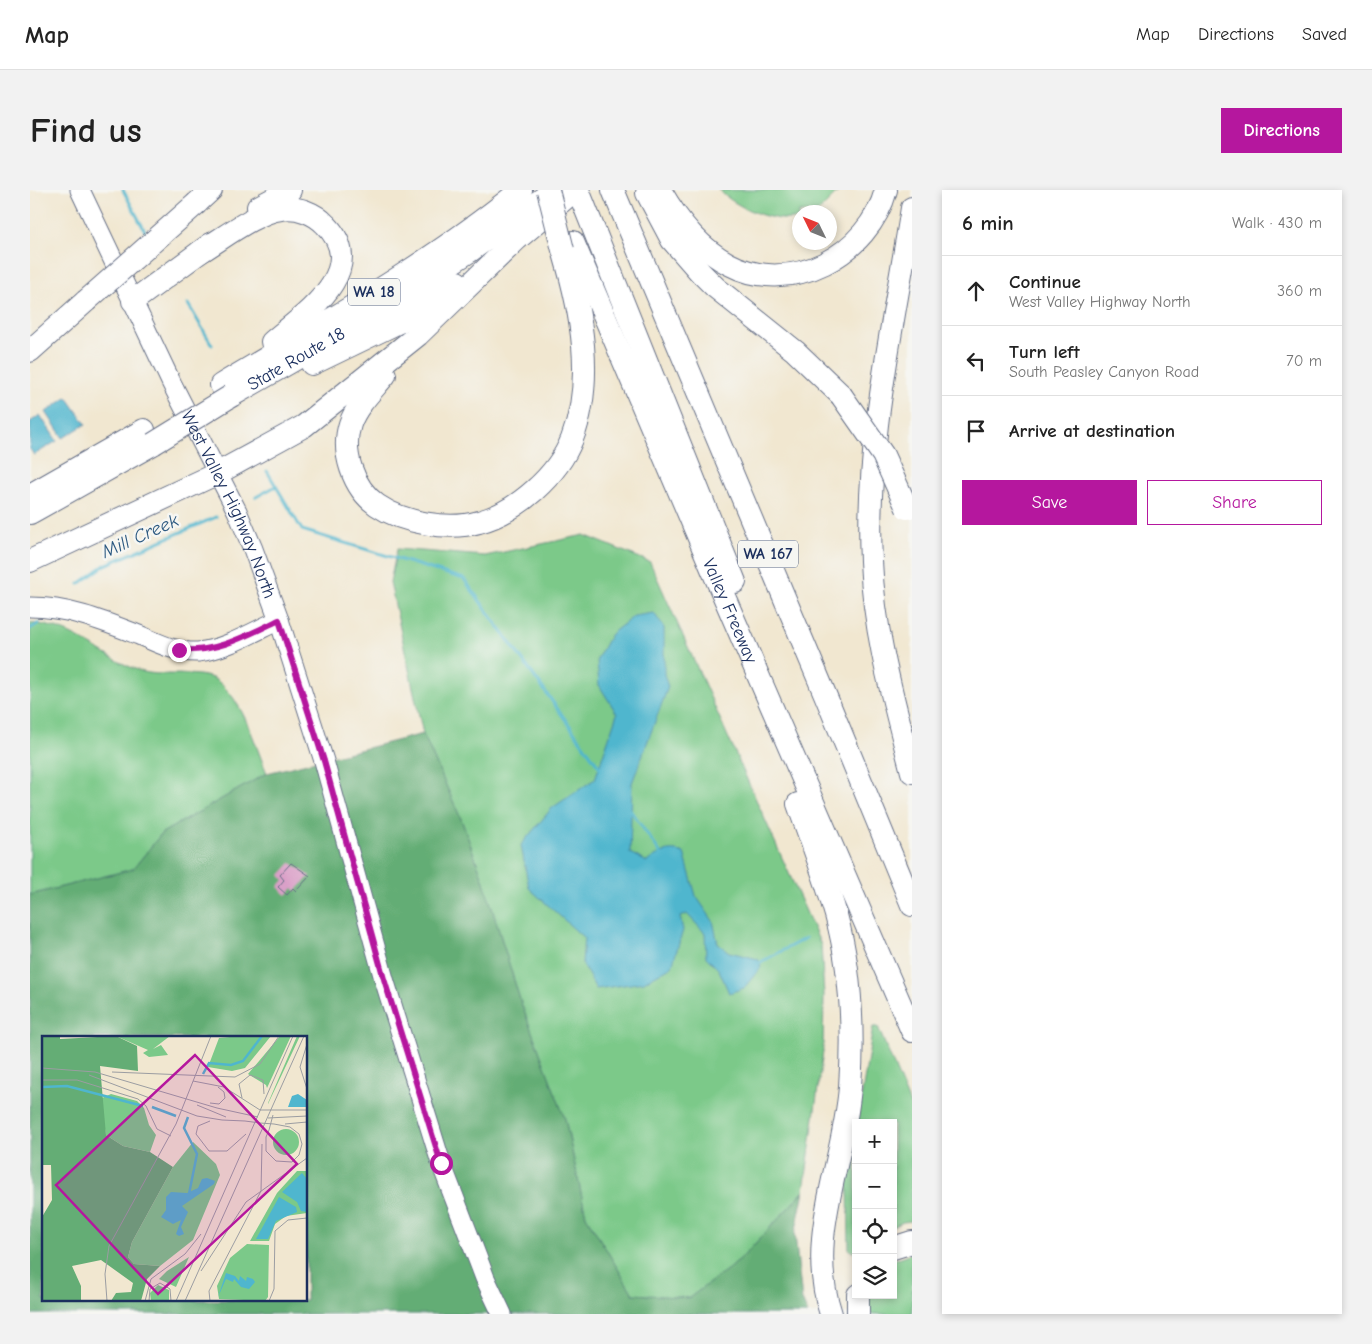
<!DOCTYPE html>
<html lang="en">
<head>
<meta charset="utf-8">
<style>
  body { margin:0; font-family:"Comic Neue",sans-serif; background:#f2f2f2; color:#222 }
  .controls { position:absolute; right:15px; bottom:15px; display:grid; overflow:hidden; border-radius:0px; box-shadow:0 2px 8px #0003 }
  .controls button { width:45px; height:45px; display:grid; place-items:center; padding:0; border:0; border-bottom:1px solid #e0e0e0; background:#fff; color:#222; font:25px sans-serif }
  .compass { position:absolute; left:762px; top:15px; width:45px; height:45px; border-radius:50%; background:#fff; box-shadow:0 2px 8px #0003; rotate:313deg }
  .stop { position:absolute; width:15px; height:15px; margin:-11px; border:4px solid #b5179e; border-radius:50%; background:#fff }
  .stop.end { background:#b5179e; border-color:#fff; box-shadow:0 1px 5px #0008 }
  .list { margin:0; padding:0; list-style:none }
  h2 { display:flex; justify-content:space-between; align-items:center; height:65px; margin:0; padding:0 20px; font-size:21px }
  h2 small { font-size:16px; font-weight:400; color:#767676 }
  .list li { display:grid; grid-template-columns:32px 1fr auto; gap:15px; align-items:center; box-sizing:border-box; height:70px; padding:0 20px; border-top:1px solid #e0e0e0 }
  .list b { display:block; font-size:19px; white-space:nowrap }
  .list p { margin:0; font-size:16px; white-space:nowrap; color:#767676 }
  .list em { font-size:16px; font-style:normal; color:#767676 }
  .actions { display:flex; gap:10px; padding:15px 20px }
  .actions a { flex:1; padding:11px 0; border:1px solid #b5179e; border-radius:0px; text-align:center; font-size:18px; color:#b5179e }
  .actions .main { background:#b5179e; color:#fff }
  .icon { flex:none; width:28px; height:28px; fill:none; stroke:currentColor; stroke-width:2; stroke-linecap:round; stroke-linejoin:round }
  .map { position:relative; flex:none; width:882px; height:1124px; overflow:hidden; border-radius:0px }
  header { display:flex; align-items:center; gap:30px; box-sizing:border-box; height:70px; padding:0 25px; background:#fff; border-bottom:1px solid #e0e0e0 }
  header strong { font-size:24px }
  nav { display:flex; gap:28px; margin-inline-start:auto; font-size:18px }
  .intro { display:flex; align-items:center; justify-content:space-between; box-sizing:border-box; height:120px; padding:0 30px }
  h1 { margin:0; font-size:35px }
  .button { padding:12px 22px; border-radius:0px; background:#b5179e; color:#fff; font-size:18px; font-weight:700 }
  main { display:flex; gap:30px; padding:0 30px }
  aside { flex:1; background:#fff; border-radius:0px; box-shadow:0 2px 8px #0003 }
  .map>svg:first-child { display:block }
  .green { fill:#7bc989; stroke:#4b7c74 }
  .forest { fill:#64ad75; stroke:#406e6a; fill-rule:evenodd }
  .water { fill:#4fb6ce; stroke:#357296 }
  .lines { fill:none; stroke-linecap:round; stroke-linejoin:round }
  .stream { stroke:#4fb6ce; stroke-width:3 }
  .building { fill:#daa0c8 }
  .major-casing { stroke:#666f86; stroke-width:21 }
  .highway-casing { stroke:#666f86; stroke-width:24 }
  .major { stroke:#fff; stroke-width:19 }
  .highway { stroke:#fff; stroke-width:22 }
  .highway-bridge-casing { stroke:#666f86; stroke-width:24; stroke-linecap:butt }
  .highway-bridge { stroke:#fff; stroke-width:22 }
  .route { stroke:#b5179e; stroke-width:6 }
  .labels { text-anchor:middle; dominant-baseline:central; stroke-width:5; stroke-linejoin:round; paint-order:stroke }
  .shield { fill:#f6f6f2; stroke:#5d6b8a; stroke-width:1 }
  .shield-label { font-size:16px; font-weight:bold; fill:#1b2f5e }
  .street-label { font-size:18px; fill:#1b2f5e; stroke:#f6f6f2 }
  .water-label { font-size:19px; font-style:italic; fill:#2b5880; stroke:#f6f6f2 }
  .inset-river { fill:none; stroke:#4fb6ce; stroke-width:2.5 }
  .inset-road { fill:none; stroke:#9b9da2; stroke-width:1 }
  .view { fill:#b5179e; fill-opacity:0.15; stroke:#b5179e; stroke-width:2.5 }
  .inset-edge { fill:none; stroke:#1b2f5e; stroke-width:2.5 }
</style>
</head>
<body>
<header>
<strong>Map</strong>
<nav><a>Map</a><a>Directions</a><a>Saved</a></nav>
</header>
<div class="intro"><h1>Find us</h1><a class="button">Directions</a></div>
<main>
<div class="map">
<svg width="882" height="1124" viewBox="0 0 882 1124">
  <rect width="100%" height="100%" fill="#f6f6f2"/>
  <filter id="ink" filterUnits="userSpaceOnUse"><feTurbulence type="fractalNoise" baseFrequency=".02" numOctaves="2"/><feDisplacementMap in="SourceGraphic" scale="10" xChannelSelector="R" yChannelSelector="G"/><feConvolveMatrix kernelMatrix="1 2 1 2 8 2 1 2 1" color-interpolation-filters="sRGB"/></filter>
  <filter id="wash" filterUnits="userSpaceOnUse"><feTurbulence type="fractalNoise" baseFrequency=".0096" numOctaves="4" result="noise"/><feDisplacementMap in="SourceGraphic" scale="20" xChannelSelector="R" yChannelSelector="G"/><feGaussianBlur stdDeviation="1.12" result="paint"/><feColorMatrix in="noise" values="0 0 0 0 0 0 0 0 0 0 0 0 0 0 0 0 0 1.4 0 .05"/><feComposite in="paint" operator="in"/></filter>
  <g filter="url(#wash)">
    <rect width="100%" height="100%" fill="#f1e7d0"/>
    <g class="green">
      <path d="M689,0H810L788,22H769V28C745,34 706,18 689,0Z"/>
      <path d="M554,345L620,372L791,755L794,805L793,861L774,1001L709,1071L659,1108L603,1104L556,1026L535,929L491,813L454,692L431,629L393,544L360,392L367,359L455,366Z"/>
      <path d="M0,433C47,436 71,469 114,482C133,487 171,480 186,490C214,510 224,553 237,583L132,643L103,679L0,705Z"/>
      <path d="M843,837H848L882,919V1031L873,1032L863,1037V933H827Z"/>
      <path d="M826,938V1060L824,1062L819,1060L818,993Z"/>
      <path d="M882,1063V1124H835L836,1105H863V1070Z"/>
    </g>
    <path class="forest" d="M393,544L431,629L454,692L491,813L535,929L556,1026L603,1104L659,1108L709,1071L774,1001L765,1044L772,1110L778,1124H0V705L103,679L132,643L237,583ZM14,848H276V1110H14Z"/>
    <g class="water">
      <path d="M37,207L56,234L33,248L16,222Z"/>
      <path d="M10,225L27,251L4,265L0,259V232Z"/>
      <path d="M624,423L634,438V484L638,497L602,593L600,663L617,672C629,662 639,658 654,663L666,706L683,731L688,754L699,762L728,769L731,777L714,798L699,803L689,780L676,767L675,743L657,724L650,727L653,740L642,776L614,792L566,799L552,773L554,748L499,698L491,655L522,618L565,589L587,524L569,495L567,469L581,444L604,426Z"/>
    </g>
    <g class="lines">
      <g class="stream">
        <path d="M93,0L115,41"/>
        <path d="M158,114L182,155"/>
        <path d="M237,281L272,340L434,389L571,579"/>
        <path d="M226,307L246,296"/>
        <path d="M49,394L75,375L186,327"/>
        <path d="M0,439L9,433"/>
        <path d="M598,617L632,665"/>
        <path d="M726,773H729L776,748"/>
      </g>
    </g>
    <g id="blocks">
      <path class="building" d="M261,673L280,686L266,701L263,698L257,705L248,697L254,690L250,685Z"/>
    </g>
  </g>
  <g filter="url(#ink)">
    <use href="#blocks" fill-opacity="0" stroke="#666f86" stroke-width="1"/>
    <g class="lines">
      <g class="major-casing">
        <g id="major">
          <path id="s1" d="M50,0L142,194L207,321L223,359L249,430L294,571L354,789L411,973L455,1088L472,1124"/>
          <path d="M0,417C39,417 73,431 109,445C128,453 147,463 168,462C196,459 223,442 249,430"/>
        </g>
      </g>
      <g class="highway-casing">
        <g id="highway">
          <path d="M548,0L705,392"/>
          <path d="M583,0C684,238 784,476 882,715"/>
          <path d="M630,0C647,30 668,58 699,74C761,107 839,64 856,0"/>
          <path d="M617,3L642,50L670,82L685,97L765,161L811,205"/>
          <path d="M167,13L181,0"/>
          <path d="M228,17L260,0"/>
          <path d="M882,18C864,134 835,253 841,371C844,444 864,512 882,582"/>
          <path id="s2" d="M543,52C654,316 768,578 882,841"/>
          <path d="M170,62C192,49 226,22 251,19C267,16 285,23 296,35C341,81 273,125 242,152"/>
          <path d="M103,111L181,54"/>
          <path d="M0,161L56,111"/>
          <path d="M282,174L373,130L427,92"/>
          <path d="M355,185C343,200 326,216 320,234C311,262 323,298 347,315C373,333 419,341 449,332C487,322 528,285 542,249C565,190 551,121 534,63"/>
          <path d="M191,195C293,134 399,75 491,0"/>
          <path id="s3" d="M201,206L332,131L440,61L512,9"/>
          <path d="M0,305L114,240"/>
          <path d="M0,323L123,254"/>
          <path d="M0,371L188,283L274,236L388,145L487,49L545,0"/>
          <path d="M768,614C781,650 795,687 806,725C821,780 824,840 820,897C814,974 775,1047 801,1124"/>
          <path d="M863,1058L882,1052"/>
          <path d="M828,1124V1105"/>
        </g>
      </g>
      <use href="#major" class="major"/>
      <use href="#highway" class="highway"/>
      <g class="highway-bridge-casing">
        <g id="highway-bridge">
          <path d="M518,0L533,60"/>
          <path d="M56,111L167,13"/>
          <path d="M811,205L853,265L877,318"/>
          <path d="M123,254L201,206"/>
        </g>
      </g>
      <use href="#highway-bridge" class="highway-bridge"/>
    </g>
  </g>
  <g class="lines" filter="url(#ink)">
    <path class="route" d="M149,460C186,463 216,446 249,430L294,571L354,789L411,973"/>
  </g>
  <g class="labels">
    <g class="shield">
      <rect x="318" y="88.5" width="52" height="27" rx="4"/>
      <rect x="708" y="350.5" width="60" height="27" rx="4"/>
    </g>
    <g class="shield-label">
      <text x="344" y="102">WA 18</text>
      <text x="738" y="364">WA 167</text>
    </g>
    <g class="street-label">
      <text stroke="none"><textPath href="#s3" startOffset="75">State Route 18</textPath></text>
      <text stroke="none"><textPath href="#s1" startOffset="348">West Valley Highway North</textPath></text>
      <text stroke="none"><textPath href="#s2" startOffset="401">Valley Freeway</textPath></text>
    </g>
    <g class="water-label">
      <text transform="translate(110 346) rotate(-24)">Mill Creek</text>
    </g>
  </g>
  <g transform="translate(12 846)">
    <rect width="265" height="265" fill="#f1e7d0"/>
    <path d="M74,0H128L111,13L119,9L126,19L107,21L101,17L106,14ZM198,0H229L203,32L190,35L166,31L177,2ZM238,0H249L225,52L224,49L206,38ZM255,0H258L226,68V67ZM69,58L95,65L102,72L107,89L114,99L108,116L81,110L64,99L59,68L60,62ZM231 106a13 13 0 1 1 26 0a13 13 0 1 1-26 0ZM151,106L174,128L178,139L151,204L118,230L92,228L86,221L90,206L131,131ZM255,135H265V177L244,180L233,188L227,205H208L235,157ZM205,208L227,209L226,261L223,265L177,263L175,250L188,222ZM147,221L134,251L117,243L125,235ZM116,249L127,254V265H109L108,257Z" fill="#7bc989"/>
    <path d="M0,0H18V3L74,0L95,10L96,35L58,30L64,99L81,110L108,116L131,131L90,206L86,221L92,228L118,230L105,243L99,265H69L74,257L89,256L91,247L59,224L30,230L39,250V265H0V181L10,164L9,129H0Z" fill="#64ad75"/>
    <path d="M256,58L265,64V71H246L250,60ZM260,137L265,143V176L259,175L255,166L240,156ZM165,142L173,145L172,148L140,170L146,176L139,191L142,198L137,200L134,198L139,184L131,188L119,181L124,174V161L129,156L145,157L156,152L160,143ZM237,161L254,171L255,176L234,185L226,203H214ZM184,237L193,240L197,245L198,240L204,245L205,241L211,243L213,246L207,253L199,251L192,243L191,246L184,243L176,261Z" fill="#4fb6ce"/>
    <path class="inset-river" d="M161,38L167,27L189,29L201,25L220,0M0,51L25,50L101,70M110,71L134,80M146,81L142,92L155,118L147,158"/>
    <path class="inset-road" d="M265,8L258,31L265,53M0,32L53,36L175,72L216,81M70,36L193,41L218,28L237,0M47,39L155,80L180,84L203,85L218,87L232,88L248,91L257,98L260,108L257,119L250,126L234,125L224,115V101L227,94L231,79M0,44H35L96,63L104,70L115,93L129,100M151,45L182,51L218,74H265M200,62L197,48L208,39L221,44L222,58M168,67L177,68L183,62L182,56L176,51M155,69L184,81M226,82L265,80M168,85L156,90L154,98L167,115H185L204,98M243,88L265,86M159,235L204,166L265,122M65,265L63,238L67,210L134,88L169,0M103,265L109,243L143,218L159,198M107,265L108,253L118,247L128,253L129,265M134,265L251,0M143,265L262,0M168,265L167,255L219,155L220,108M227,265L232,253L233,195L246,184L265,182"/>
    <path class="view" d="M153,19L255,128L116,258L14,149Z"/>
    <rect width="265" height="265" class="inset-edge"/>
  </g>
</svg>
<div class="controls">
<button>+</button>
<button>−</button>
<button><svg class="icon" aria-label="locate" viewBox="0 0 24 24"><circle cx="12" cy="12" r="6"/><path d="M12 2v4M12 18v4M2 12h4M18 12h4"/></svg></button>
<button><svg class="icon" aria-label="layers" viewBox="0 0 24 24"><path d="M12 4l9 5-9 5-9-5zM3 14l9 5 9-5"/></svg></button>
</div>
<svg class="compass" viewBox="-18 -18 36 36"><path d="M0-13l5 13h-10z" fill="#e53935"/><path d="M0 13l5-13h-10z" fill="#767676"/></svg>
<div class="stop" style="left:411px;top:973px"></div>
<div class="stop end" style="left:149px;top:460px"></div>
</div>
<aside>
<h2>6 min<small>Walk · 430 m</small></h2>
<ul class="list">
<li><svg class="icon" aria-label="ahead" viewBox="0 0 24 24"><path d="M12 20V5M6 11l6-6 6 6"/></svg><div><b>Continue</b><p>West Valley Highway North</p></div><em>360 m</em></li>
<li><svg class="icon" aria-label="left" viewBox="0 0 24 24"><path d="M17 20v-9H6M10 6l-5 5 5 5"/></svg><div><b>Turn left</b><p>South Peasley Canyon Road</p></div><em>70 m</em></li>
<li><svg class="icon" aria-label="arrive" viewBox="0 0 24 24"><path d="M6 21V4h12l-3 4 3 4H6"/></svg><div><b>Arrive at destination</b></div></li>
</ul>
<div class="actions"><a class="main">Save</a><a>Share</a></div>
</aside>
</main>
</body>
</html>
